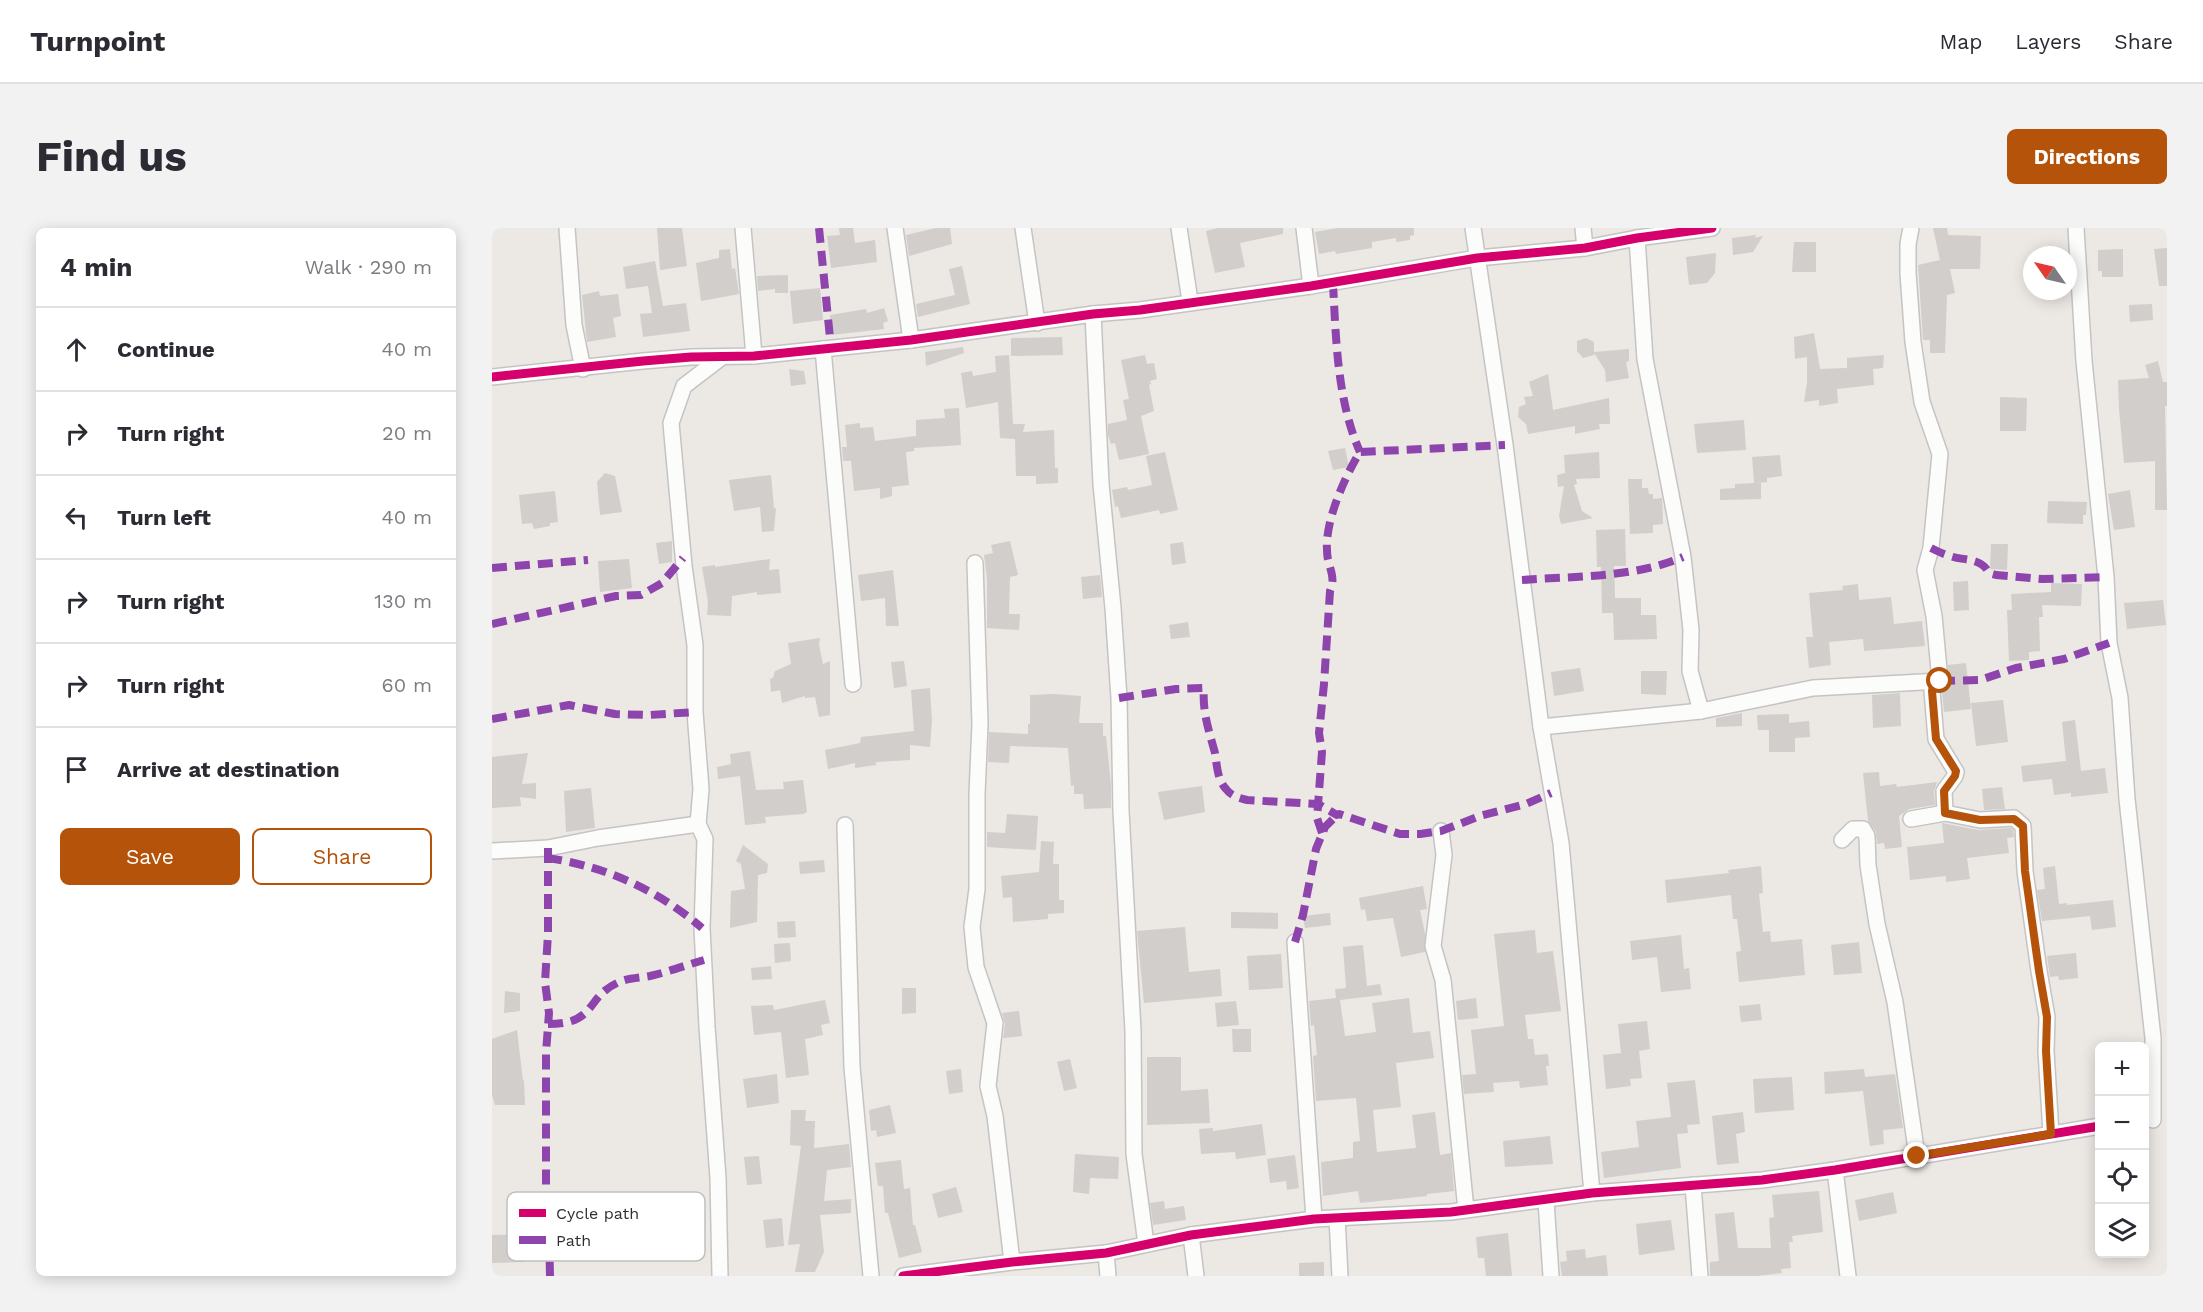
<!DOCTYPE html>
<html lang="en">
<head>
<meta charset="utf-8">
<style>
  body { margin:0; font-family:"Work Sans",sans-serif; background:#f2f2f3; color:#2b2b33 }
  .controls { position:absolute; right:18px; bottom:18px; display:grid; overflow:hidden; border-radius:9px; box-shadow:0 3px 15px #0003 }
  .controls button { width:54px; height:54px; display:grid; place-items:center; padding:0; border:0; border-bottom:2px solid #e1e1e2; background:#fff; color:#2b2b33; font:30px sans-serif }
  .compass { position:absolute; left:1531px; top:18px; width:54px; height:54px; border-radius:50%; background:#fff; box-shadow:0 3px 15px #0003; rotate:304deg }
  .stop { position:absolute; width:18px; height:18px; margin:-14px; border:4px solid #b45309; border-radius:50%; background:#fff }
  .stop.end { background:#b45309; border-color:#fff; box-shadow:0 2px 6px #0008 }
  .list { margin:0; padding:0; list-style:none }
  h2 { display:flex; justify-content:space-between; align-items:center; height:78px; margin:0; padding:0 24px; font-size:26px }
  h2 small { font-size:20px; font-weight:400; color:#7c7c81 }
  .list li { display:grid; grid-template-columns:39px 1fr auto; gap:18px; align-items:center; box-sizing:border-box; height:84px; padding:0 24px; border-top:2px solid #e1e1e2 }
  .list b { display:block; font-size:22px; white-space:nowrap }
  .list em { font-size:20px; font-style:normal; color:#7c7c81 }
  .actions { display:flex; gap:12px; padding:18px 24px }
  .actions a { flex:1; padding:14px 0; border:2px solid #b45309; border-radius:9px; text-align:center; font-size:21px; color:#b45309 }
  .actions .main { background:#b45309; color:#fff }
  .icon { flex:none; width:33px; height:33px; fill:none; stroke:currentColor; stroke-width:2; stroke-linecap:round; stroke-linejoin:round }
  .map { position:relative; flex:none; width:1675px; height:1048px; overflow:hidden; border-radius:9px }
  header { display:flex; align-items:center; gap:36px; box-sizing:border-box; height:84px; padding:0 30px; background:#fff; border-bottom:2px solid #e1e1e2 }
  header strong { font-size:28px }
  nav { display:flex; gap:33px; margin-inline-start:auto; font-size:21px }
  .intro { display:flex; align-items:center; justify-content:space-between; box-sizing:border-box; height:144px; padding:0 36px }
  h1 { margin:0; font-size:42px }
  .button { padding:15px 27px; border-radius:9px; background:#b45309; color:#fff; font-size:21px; font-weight:700 }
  main { display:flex; gap:36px; padding:0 36px }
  aside { flex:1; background:#fff; border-radius:9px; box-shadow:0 3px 15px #0003 }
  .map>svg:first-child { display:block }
  .building { fill:#d1cecb }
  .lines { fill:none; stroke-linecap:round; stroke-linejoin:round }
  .minor-casing { stroke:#c5c4c5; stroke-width:18 }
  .minor { stroke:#fcfcfb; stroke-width:15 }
  .quiet { stroke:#8e44ad; stroke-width:8; stroke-dasharray:15 8; stroke-linecap:butt }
  .cycleway-casing { stroke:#fff; stroke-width:13 }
  .cycleway { stroke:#d6006c; stroke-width:9 }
  .route { stroke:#b45309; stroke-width:8 }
  .key { fill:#fff; stroke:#c0c0c0; stroke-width:1.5 }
  .key-label { font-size:16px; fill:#2e2e2e }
</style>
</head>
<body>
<header>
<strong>Turnpoint</strong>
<nav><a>Map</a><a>Layers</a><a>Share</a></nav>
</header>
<div class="intro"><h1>Find us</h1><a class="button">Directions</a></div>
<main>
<aside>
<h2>4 min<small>Walk · 290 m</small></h2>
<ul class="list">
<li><svg class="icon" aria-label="ahead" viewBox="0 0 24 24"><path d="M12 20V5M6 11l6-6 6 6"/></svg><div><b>Continue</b></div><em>40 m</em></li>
<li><svg class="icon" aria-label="right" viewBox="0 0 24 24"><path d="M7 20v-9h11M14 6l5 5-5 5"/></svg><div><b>Turn right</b></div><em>20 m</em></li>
<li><svg class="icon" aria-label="left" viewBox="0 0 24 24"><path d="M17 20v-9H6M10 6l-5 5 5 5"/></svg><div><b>Turn left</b></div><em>40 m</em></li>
<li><svg class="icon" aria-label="right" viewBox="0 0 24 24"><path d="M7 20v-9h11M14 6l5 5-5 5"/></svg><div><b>Turn right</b></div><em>130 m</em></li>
<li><svg class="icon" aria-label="right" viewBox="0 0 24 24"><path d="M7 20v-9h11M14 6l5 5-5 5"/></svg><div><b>Turn right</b></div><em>60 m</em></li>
<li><svg class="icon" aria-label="arrive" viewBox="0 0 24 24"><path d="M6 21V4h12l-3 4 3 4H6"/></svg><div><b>Arrive at destination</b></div></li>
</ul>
<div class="actions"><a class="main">Save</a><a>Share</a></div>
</aside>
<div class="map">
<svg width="1675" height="1048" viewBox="0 0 1675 1048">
  <rect width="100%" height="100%" fill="#ece8e4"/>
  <g class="building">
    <path d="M165,0H190L195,38L168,42Z"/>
    <path d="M347,0H361L363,15L383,12L385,34L339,40L335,8L348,7Z"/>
    <path d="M444,0H458L460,16L417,28L414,7Z"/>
    <path d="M726,0H791V6L748,15L753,39L723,45L714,3Z"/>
    <path d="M846,0H922V7L918,8V12L904,14V10L880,14V20L844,26L843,23L827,26L823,4Z"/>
    <path d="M1441,0H1455L1456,7L1489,8L1488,41H1458L1463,65L1455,67L1453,125H1438V112H1431L1426,37L1448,32Z"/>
    <path d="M1264,7L1263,10L1271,8L1261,24L1241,27L1240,10Z"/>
    <path d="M1302,14H1324V44H1300Z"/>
    <path d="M1675,20V58H1667L1662,21Z"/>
    <path d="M238,21L240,41L243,40L247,66L209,73L204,35L227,30V22Z"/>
    <path d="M1631,21V49H1610V43H1606V22Z"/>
    <path d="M1224,25L1223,45L1215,55L1197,57L1194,29Z"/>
    <path d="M163,33L171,78L194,75L198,103L151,109L148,86L160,85L156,58L134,61L131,39Z"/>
    <path d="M470,38L478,76L426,89L424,76L463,67L457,41Z"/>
    <path d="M296,47V65H283V61L266,63L265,48Z"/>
    <path d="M328,60L331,92L301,96L298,63Z"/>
    <path d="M107,63L108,68L126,66L129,88L121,90L124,109L95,114L90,67Z"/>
    <path d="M1660,76L1661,92L1638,94L1637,77Z"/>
    <path d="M392,80L396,93L391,95L392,101L340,107L338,87L374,81L375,85Z"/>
    <path d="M1322,105L1328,141L1355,140V130L1392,127L1391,140L1381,141L1382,157L1345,161L1346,175L1327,178V172L1312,174L1315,154V129L1303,131L1302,109Z"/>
    <path d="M570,109L571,127L519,128V110Z"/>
    <path d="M1094,110L1102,114V124L1137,121V133L1134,134L1137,150L1114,154L1113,142L1102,125V127L1091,130L1085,123V113Z"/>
    <path d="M471,119L472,125L434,138L433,124Z"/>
    <path d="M517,127L521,196H533L531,204L562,202L563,240H566V255L544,256V248H524L523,211L508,210L506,174L474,180L469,145L480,143L481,148L504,144L503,128Z"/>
    <path d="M653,127L655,136L662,135L665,151L658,153L659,156L657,157L662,183L649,188L657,226L627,232L623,215L619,216L616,207V196L635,192L631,172L637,171L629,132Z"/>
    <path d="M1666,133L1671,154H1675V178H1673L1675,282H1663V233L1632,235L1627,181L1626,152L1657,150L1653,137Z"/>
    <path d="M297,141L312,143L314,156L299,158Z"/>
    <path d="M1056,146L1061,182L1117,170L1118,196H1107L1108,201L1083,206V198L1036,206L1034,196L1026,189L1027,179L1034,176L1032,169L1041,168L1037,154Z"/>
    <path d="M1508,169L1535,170L1534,203H1508Z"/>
    <path d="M467,180L469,217L422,220V223L414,224L417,257L400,259V268L388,271V260L362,263L359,233H351L350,219H355L353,197L368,195V200L381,199L383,213L424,208V192L453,190L452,181Z"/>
    <path d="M1252,192L1254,222L1205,225L1202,196Z"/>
    <path d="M853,220L857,239L841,242L836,223Z"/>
    <path d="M673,224L686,282L668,286L667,282L629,290L626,278L623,279L620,262L635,259L636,262L660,257L654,228Z"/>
    <path d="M1107,224L1108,250L1084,251L1085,256L1082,257L1090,283L1101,290L1069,296L1067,288L1072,258L1066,259L1065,247L1073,245L1072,227Z"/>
    <path d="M1288,227L1290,248L1275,250V254L1265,255H1269V271L1228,272V261L1243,260V256L1262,255L1260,229Z"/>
    <path d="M113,245L123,248L130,284L108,287L105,254Z"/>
    <path d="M279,247L282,280H284L282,303L270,304L268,279L242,283L237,252Z"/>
    <path d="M1136,251H1150V260H1156L1157,266H1161V271L1170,270L1171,296L1161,297V305L1138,306Z"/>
    <path d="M1638,262L1643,299L1622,302L1616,266Z"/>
    <path d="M63,263L66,294L58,295V298L42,301L40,295L30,296L27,267Z"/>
    <path d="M1556,273L1595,274L1594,287H1591V296L1555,295Z"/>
    <path d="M1133,301L1134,338H1122L1123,370H1149V387H1164L1165,411L1122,412L1121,385H1110L1109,339H1105L1104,302Z"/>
    <path d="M180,313V334L167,336L164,315Z"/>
    <path d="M518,313L526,347L518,349L517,386H528L527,402L495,400V350L492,327L501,325L499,317Z"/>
    <path d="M691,314L694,335L680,337L678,316Z"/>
    <path d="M1499,316H1516L1515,342L1498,341Z"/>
    <path d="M137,331L140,360L108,364L106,333Z"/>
    <path d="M278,331L277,342L287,341L289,365L265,367V364L240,368L239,388L215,387L216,374L210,339L223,337V339Z"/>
    <path d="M401,342L407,398H394L393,370L369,373L366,347Z"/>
    <path d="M608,347L610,369L591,371L589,349Z"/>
    <path d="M1476,353L1477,382L1462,383L1461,354Z"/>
    <path d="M1559,355L1590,356L1589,378L1550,377L1551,389H1547L1548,423L1537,424V432L1517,433L1515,382H1520L1519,366L1559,364Z"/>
    <path d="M1366,356L1367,372L1399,369L1402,396L1430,393L1433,418L1372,423L1371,411L1337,414L1339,437L1317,440L1314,409H1321L1317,365L1351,362L1350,358Z"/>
    <path d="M1671,372L1674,397L1635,401L1632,375Z"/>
    <path d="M696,394L698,409L679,411L677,397Z"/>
    <path d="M328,410L327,417L331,436L338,433V487L327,489L323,469L313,470V468L290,475L288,462L279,464L278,451L281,450L283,443L299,436L296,415Z"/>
    <path d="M412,433L415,458L402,460L399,434Z"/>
    <path d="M1474,435L1479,481L1452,484L1450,464L1457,457L1456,437Z"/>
    <path d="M1088,440L1092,463L1062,468L1059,444Z"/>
    <path d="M1149,443H1175L1174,467L1149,466Z"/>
    <path d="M438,460L440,493L438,519L418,517V532L384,534V537L363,540V535L336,541L333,522L368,515L369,509L422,503L419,462Z"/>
    <path d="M1408,465L1409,498L1381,500L1380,467Z"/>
    <path d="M561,466L589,468L587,495H611V508H614L619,557V580L592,581L591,566H582V557L579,558L576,520L518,518L517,535L496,534L497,504L536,506V496H538V467Z"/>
    <path d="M1511,472L1516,514L1484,518L1479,475Z"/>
    <path d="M1250,485V498L1224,499V490Z"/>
    <path d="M1297,486V495L1317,493L1318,509L1303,510V524H1277V502H1266L1265,487Z"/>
    <path d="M1583,492L1589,543L1613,540L1616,565L1579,569V565L1562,567L1560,551L1531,554L1529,538L1574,533L1570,494Z"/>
    <path d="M258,523L264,562L292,561L291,554L311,552L315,584L311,586L273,589L274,595L253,597L248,548L226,551L225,539L239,536L238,526Z"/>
    <path d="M36,525L30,556L44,555V571L28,569L29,578L0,580V529Z"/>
    <path d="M1387,544L1388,558L1404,556L1405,559L1445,554L1442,563L1443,577L1417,581L1407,588L1410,619L1393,621L1392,615L1385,616L1384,604L1376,593L1371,545Z"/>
    <path d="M710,558L713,584L672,592L666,564Z"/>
    <path d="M1510,559L1513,581L1492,582L1490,561Z"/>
    <path d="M99,560L103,600L74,604L72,563Z"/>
    <path d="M515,586L546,588L544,622L495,619V604L513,605Z"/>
    <path d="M1450,595L1486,602L1519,600L1521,602L1522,609L1515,610L1517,625L1475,630L1478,651L1454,654V648L1418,652L1415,619L1452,615Z"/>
    <path d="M549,613L562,614L561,636H567V672H572V685L556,686V691L521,694L520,669L511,670L509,648L547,644Z"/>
    <path d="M251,617L276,636L275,645L266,647L265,694L238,700L239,663L253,661L249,636L244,633Z"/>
    <path d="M332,632L333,644L308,646L307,634Z"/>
    <path d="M1269,638L1271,665L1267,666L1271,704L1278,703L1279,714L1310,711L1313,747L1247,754L1244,724L1249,723L1245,691H1241L1239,667L1175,675L1173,652L1237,645L1236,642Z"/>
    <path d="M1563,638L1567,676L1575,675V677L1621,672L1624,699L1600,702L1598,688L1550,693L1545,662L1553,661L1551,640Z"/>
    <path d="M931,658L935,681L928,682L933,706V724L909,729L901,690L875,693L873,681L869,682L867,670Z"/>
    <path d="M739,684L786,685V701L739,700Z"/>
    <path d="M838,685L839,697L813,700L811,688Z"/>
    <path d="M303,693L304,709L286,710L285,694Z"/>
    <path d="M693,699L697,744L728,741L730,768L652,775L645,703Z"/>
    <path d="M1043,702L1045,725L1061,723L1069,783L1033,787L1036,811H1041L1043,827L1056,826L1057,838H1054L1056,857L1028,860L1027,853L1001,855L1002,864L972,866L970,847L984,846L979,802L1012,798L1002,706Z"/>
    <path d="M1189,707L1192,741L1197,740L1199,761L1169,764L1165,729L1140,732L1138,713Z"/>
    <path d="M1367,714L1370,745L1342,747L1339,717Z"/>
    <path d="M298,715L299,733L283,735L282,716Z"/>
    <path d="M871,717L875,758L888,756L890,767L848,772L853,808L884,804L880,775L917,770L921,805L938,803L942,830L904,835L909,879L881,882L885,924L924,920L920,887L943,884L948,927L959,925L962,963L935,966V968L868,975L866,963L831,968L829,934L861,930V914L868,913L864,870L824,873L821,828L825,827L822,797L819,798L817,773L844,770L843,761L854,760L851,719Z"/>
    <path d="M1584,725L1586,750L1567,752L1566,748L1558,749L1555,728Z"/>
    <path d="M789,726L791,760L757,762L755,728Z"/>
    <path d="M279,738L280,751L260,752L259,740Z"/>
    <path d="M410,760H424V785L410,786Z"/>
    <path d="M13,763L28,765V783L12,785Z"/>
    <path d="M984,770L986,790L966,792L964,773Z"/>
    <path d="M333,772L338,795L329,797L331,807L313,811L317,847L294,850L289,804L262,807L259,778L281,777L282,782Z"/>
    <path d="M744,773L747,797L725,799L723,775Z"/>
    <path d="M1268,776L1270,792L1249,794L1247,778Z"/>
    <path d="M527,783L530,808L511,810L513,796L510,785Z"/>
    <path d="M1155,793L1158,821L1147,823L1150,850L1138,851L1139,858L1114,861L1111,827L1129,825L1126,796Z"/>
    <path d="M740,801H759V824H741Z"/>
    <path d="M25,802L31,853L32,852L33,877H3L0,867V811Z"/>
    <path d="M655,829H689V863L716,861L718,895L655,897Z"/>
    <path d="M578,831L585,860L572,863L565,834Z"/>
    <path d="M469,841L471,864L457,866L454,843Z"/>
    <path d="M1372,841L1373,849L1403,846L1411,900L1391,902L1392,916L1378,918L1371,863L1333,866L1332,844Z"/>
    <path d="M285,846L287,875L255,880L251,851Z"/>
    <path d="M1300,849L1302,882L1263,885L1261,851Z"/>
    <path d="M1203,852L1208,896L1195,897L1196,905L1185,906L1189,940L1112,950L1109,924L1147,919L1144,893L1179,889L1175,855Z"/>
    <path d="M398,877L404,905L385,909L384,902L379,903L377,882Z"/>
    <path d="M299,882H314L313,893H323L322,920L357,916L359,939L335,942L332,973L359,971V985L328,987L332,1024L323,1044H303L308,1016L296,1017L309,918L298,917Z"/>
    <path d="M1251,884L1253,904L1244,906L1247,935L1225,937L1220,888Z"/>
    <path d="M770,896L774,927L744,931L743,924L709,926L707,901L721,900V903Z"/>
    <path d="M1058,908L1061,936L1013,939L1011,913Z"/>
    <path d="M583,926L627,929L626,951L598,950L597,966L581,964Z"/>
    <path d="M803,927L807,960L795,962L794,953L778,955L775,931Z"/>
    <path d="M267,928L270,956L255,957L252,929Z"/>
    <path d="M409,932L412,961L418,960L421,997H423L430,1024L407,1030L396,985H393L391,958H386L383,935Z"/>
    <path d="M464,959L471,984L446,990L440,966Z"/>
    <path d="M1327,963L1331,1004L1300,1008L1301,1014H1297L1299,1040L1289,1041L1290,1045L1265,1048H1218V1034L1227,1033L1223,986L1242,984L1246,1020H1279L1277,990L1282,989L1280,967Z"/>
    <path d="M1401,964L1405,985L1367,993L1363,972Z"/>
    <path d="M672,973L673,981L692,978L694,992L661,997L658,975Z"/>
    <path d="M290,990L292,1018L274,1020L271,992Z"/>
    <path d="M1179,992L1183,1022L1147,1027L1144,996Z"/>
    <path d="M1016,1005L1020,1048H994L992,1030H986L984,1009Z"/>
    <path d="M32,1006L33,1034L0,1035V1007Z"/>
    <path d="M1093,1021L1094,1030L1114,1027L1116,1048H1070L1068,1034L1075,1033L1074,1023Z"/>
    <path d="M832,1034V1048H807V1035Z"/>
  </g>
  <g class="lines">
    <g class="minor-casing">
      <g id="minor">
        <path d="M75,0L82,97L91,141"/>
        <path d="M251,0L262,128"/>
        <path d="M403,0L419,112"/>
        <path d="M531,0L545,95"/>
        <path d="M687,0L698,73"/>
        <path d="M812,0L819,58"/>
        <path d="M981,0L1013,217L1049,499L1069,615L1100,965"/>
        <path d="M1091,0L1093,20"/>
        <path d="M1584,0L1592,133L1614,349L1617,415L1628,470L1635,571L1661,810V892"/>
        <path d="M1145,10L1153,131L1191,329L1199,402L1198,443L1209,483"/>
        <path d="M601,86L609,256L621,380L627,470L629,583L641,803L642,926L654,1016"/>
        <path d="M331,121L361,456"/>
        <path d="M0,149L151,133L199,129L262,128L419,112L601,86L648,82L819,58L985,30L1093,20L1145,10L1220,0"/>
        <path d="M483,335L488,496L485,566V661L480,699L484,739L503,795L496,858L503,888L520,1034"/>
        <path d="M1442,453L1440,463L1444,511L1464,544L1463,548L1452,563L1453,585"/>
        <path d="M1049,499L1209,483L1321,460L1448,453L1442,388L1433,342L1439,320L1448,226L1430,174L1421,114L1416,45V16L1419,0"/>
        <path d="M1419,591L1453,585L1488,592L1522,590L1531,598L1533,643L1547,743L1555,789L1554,823L1559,906"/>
        <path d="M353,597L360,839L379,1048"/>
        <path d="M949,603L952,627L941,718L951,752L974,982"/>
        <path d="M1350,612L1361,601H1371L1375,608L1376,637L1385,696L1403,774L1425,928"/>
        <path d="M0,623L56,620L106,610L206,596"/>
        <path d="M803,714L822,991"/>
        <path d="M1343,942L1356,1048"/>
        <path d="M1201,957L1208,1048"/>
        <path d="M1054,973L1059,1048"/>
        <path d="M845,990L848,1048"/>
        <path d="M699,1007L704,1048"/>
        <path d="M614,1025L616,1048"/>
        <path d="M228,1048L226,950L215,799L210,700L213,611L206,596L209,561L203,484V417L192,338L179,195L192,158L230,129"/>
        <path d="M411,1048L520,1034L614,1025L699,1007L822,991L959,984L1100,965L1270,952L1343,942L1608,898"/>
      </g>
    </g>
    <use href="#minor" class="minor"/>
    <g class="quiet">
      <path d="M327,0L339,120"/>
      <path d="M841,55C844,111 845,172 868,224"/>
      <path d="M1439,320C1445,323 1451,326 1458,328C1472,333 1489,329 1497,345L1504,347L1550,351L1614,349"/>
      <path d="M0,340L96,332"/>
      <path d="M1030,352C1083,348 1142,350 1191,329"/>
      <path d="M0,396L124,368L149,367L170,355L191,330"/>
      <path d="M1448,453L1488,452L1524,440L1572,431L1617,415"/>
      <path d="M627,470L684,461L712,460C710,483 717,503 723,525C725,537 725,551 734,561C739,568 747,570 755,572L826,576L845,587L847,586L908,606H928L949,603L988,588L1034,576L1059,565"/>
      <path d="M0,491L77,477L123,486L157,487L203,484"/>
      <path d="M830,605L825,590L830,524L827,505L832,456L838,363C845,346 835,340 835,322C833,293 853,248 868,224L1013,217"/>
      <path d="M56,620V706L53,754L57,785L54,825V968L57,1003L58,1048"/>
      <path d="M55,630C113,638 166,662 210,700"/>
      <path d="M803,714L811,687L824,621L833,599L845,587"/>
      <path d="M56,796C105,796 93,770 125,755C135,750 147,750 158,748C176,744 194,737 212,732"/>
    </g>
    <g class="cycleway-casing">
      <g id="cycleway">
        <path d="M0,149L151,133L199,129L262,128L419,112L601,86L648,82L819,58L985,30L1093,20L1145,10L1220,0"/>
        <path d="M411,1048L520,1034L614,1025L699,1007L822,991L959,984L1100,965L1270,952L1343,942L1608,898"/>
      </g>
    </g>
    <use href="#cycleway" class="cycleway"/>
  </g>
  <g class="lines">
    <path class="route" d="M1425,928L1559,906L1554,823L1555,789L1547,743L1533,643L1531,598L1522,591L1488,592L1453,585L1452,563L1463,548L1464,543L1444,511L1440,463L1442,453H1448"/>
  </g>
  <rect x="15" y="964" width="198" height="69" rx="9" class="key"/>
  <rect x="27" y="981" width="27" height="8" fill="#d6006c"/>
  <rect x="27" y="1008" width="27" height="8" fill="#8e44ad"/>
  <g class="key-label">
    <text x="64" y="991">Cycle path</text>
    <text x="64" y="1018">Path</text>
  </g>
</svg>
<div class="controls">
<button>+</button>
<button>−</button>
<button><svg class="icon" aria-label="locate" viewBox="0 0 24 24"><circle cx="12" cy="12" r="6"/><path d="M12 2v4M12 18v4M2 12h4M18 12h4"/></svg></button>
<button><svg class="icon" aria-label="layers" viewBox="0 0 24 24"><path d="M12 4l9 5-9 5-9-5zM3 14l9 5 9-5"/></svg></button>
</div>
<svg class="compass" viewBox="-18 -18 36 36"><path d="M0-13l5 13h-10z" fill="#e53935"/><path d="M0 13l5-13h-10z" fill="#7c7c81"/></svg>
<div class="stop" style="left:1448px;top:453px"></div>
<div class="stop end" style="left:1425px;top:928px"></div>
</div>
</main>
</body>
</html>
